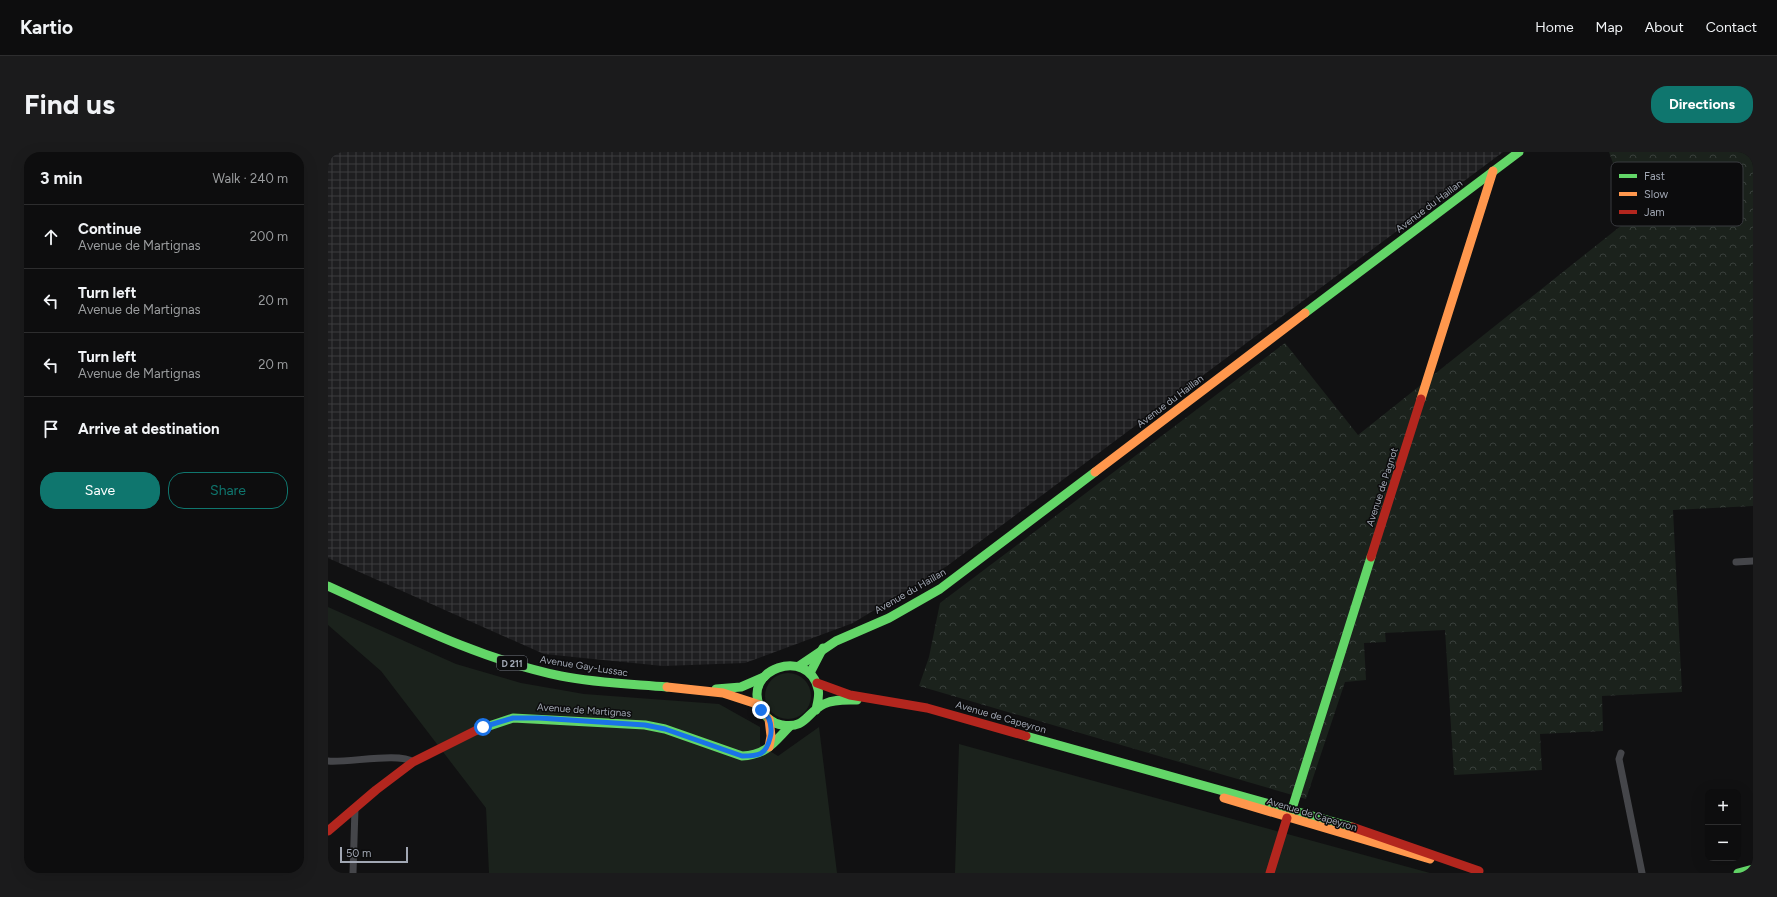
<!DOCTYPE html>
<html lang="en">
<head>
<meta charset="utf-8">
<style>
  body { margin:0; font-family:Figtree,sans-serif; background:#1b1b1c; color:#f1f3f6 }
  .controls { position:absolute; right:12px; bottom:12px; display:grid; overflow:hidden; border-radius:8px; box-shadow:0 4px 16px #0002 }
  .controls button { width:36px; height:36px; display:grid; place-items:center; padding:0; border:0; border-bottom:1px solid #2d2d2e; background:#0d0d0e; color:#f1f3f6; font:20px sans-serif }
  .scale { position:absolute; left:12px; bottom:10px; width:68px; box-sizing:border-box; padding-left:4px; border:2px solid #a1a7b3; border-top:0; font-size:11px; line-height:14px; white-space:nowrap; color:#a1a7b3; -webkit-text-stroke:3px #0c0c0d; paint-order:stroke }
  .stop { position:absolute; width:12px; height:12px; margin:-9px; border:3px solid #1a73e8; border-radius:50%; background:#fff }
  .stop.end { background:#1a73e8; border-color:#fff; box-shadow:0 1px 4px #0008 }
  .list { margin:0; padding:0; list-style:none }
  h2 { display:flex; justify-content:space-between; align-items:center; height:52px; margin:0; padding:0 16px; font-size:17px }
  h2 small { font-size:13px; font-weight:400; color:#9a9c9e }
  .list li { display:grid; grid-template-columns:26px 1fr auto; gap:12px; align-items:center; box-sizing:border-box; height:64px; padding:0 16px; border-top:1px solid #2d2d2e }
  .list b { display:block; font-size:15px; white-space:nowrap }
  .list p { margin:0; font-size:13px; white-space:nowrap; color:#9a9c9e }
  .list em { font-size:13px; font-style:normal; color:#9a9c9e }
  .actions { display:flex; gap:8px; padding:12px 16px }
  .actions a { flex:1; padding:9px 0; border:1px solid #0f766e; border-radius:16px; text-align:center; font-size:14px; color:#0f766e }
  .actions .main { background:#0f766e; color:#fff }
  .icon { flex:none; width:22px; height:22px; fill:none; stroke:currentColor; stroke-width:2; stroke-linecap:round; stroke-linejoin:round }
  .map { position:relative; flex:none; width:1425px; height:721px; overflow:hidden; border-radius:16px }
  header { display:flex; align-items:center; gap:24px; box-sizing:border-box; height:56px; padding:0 20px; background:#0d0d0e; border-bottom:1px solid #2d2d2e }
  header strong { font-size:19px }
  nav { display:flex; gap:22px; margin-inline-start:auto; font-size:14px }
  .intro { display:flex; align-items:center; justify-content:space-between; box-sizing:border-box; height:96px; padding:0 24px }
  h1 { margin:0; font-size:28px }
  .button { padding:10px 18px; border-radius:16px; background:#0f766e; color:#fff; font-size:14px; font-weight:700 }
  main { display:flex; gap:24px; padding:0 24px }
  aside { flex:1; background:#0d0d0e; border-radius:16px; box-shadow:0 4px 16px #0002 }
  .map>svg:first-child { display:block }
  .industrial { fill:url(#industrial-grid) }
  .green { fill:#1b221c }
  .forest { fill:url(#forest-crowns) }
  .lines { fill:none; stroke-linecap:round; stroke-linejoin:round }
  .street { stroke:#45464a; stroke-width:7 }
  .fast { stroke:#63d668; stroke-width:9 }
  .slow { stroke:#ff974d; stroke-width:9 }
  .jam { stroke:#b3261e; stroke-width:9 }
  .route { stroke:#1a73e8; stroke-width:5 }
  .labels { text-anchor:middle; dominant-baseline:central; stroke-width:3; stroke-linejoin:round; paint-order:stroke }
  .shield { fill:#0c0c0d; stroke:#747881; stroke-width:1 }
  .shield-label { font-size:9px; font-weight:bold; fill:#a1a7b3 }
  .street-label { font-size:10px; fill:#a1a7b3; stroke:#0c0c0d }
  .key { fill:#0c0c0d; stroke:#393a3f; stroke-width:1 }
  .key-label { font-size:11px; fill:#a1a7b3 }
</style>
</head>
<body>
<header>
<strong>Kartio</strong>
<nav><a>Home</a><a>Map</a><a>About</a><a>Contact</a></nav>
</header>
<div class="intro"><h1>Find us</h1><a class="button">Directions</a></div>
<main>
<aside>
<h2>3 min<small>Walk · 240 m</small></h2>
<ul class="list">
<li><svg class="icon" aria-label="ahead" viewBox="0 0 24 24"><path d="M12 20V5M6 11l6-6 6 6"/></svg><div><b>Continue</b><p>Avenue de Martignas</p></div><em>200 m</em></li>
<li><svg class="icon" aria-label="left" viewBox="0 0 24 24"><path d="M17 20v-9H6M10 6l-5 5 5 5"/></svg><div><b>Turn left</b><p>Avenue de Martignas</p></div><em>20 m</em></li>
<li><svg class="icon" aria-label="left" viewBox="0 0 24 24"><path d="M17 20v-9H6M10 6l-5 5 5 5"/></svg><div><b>Turn left</b><p>Avenue de Martignas</p></div><em>20 m</em></li>
<li><svg class="icon" aria-label="arrive" viewBox="0 0 24 24"><path d="M6 21V4h12l-3 4 3 4H6"/></svg><div><b>Arrive at destination</b></div></li>
</ul>
<div class="actions"><a class="main">Save</a><a>Share</a></div>
</aside>
<div class="map">
<svg width="1425" height="721" viewBox="0 0 1425 721">
  <defs>
    <pattern id="industrial-grid" width="8" height="8" patternUnits="userSpaceOnUse"><rect width="8" height="8" fill="#1e1e20"/><path d="M0 4h8M4 0v8" fill="none" stroke="#3c3c3e"/></pattern>
    <pattern id="forest-crowns" width="20" height="18" patternUnits="userSpaceOnUse"><rect width="20" height="18" fill="#1b221c"/><path d="M2 6a3 3 0 1 1 6 0M12 15a3 3 0 1 1 6 0" fill="none" stroke="#393f3b"/></pattern>
  </defs>
  <rect width="100%" height="100%" fill="#111112"/>
  <path class="industrial" d="M0,0H1175L619,414L525,471L417,511L335,514L216,502L0,406Z"/>
  <g class="green">
    <path d="M0,455L128,512L193,531L256,542L391,552L432,575V593L450,604L491,575L509,721H161L158,656L53,519L0,473Z"/>
    <circle cx="460" cy="544" r="23"/>
    <path d="M631,592L1102,721H627Z"/>
  </g>
  <path class="forest" d="M1281,0H1425V354L1345,358L1354,540L1274,544L1275,579L1212,582L1214,618L1126,623L1117,478L1057,481L1058,490L1036,491L1038,528L1017,530L978,647L591,534L601,505L612,451L957,191L1030,283L1304,65Z"/>
  <g class="lines">
    <g class="street">
      <path d="M1408,410L1425,409"/>
      <path d="M1293,601L1291,607L1314,721"/>
      <path d="M0,609C20,611 72,600 85,610"/>
      <path d="M25,721L27,656"/>
    </g>
    <g class="fast">
      <path d="M977,161L1191,0"/>
      <path d="M0,434C75,468 151,507 233,524C268,531 304,532 339,535"/>
      <path d="M471,514L508,489L561,466L612,437L767,320"/>
      <path d="M482,521L495,496"/>
      <path d="M388,537L413,535L436,525"/>
      <path d="M488,558C489,552 492,543 490,537C481,494 412,517 433,557C437,565 445,572 454,573C478,577 478,561 496,552C506,547 518,548 529,548"/>
      <path d="M149,578L185,566L317,573L337,577L414,604C439,603 446,590 462,574"/>
      <path d="M698,584L1024,675"/>
      <path d="M964,657L1043,405"/>
      <path d="M1410,721L1425,717"/>
    </g>
    <g class="slow">
      <path d="M1093,247L1165,19"/>
      <path d="M767,320L977,161"/>
      <path d="M339,535L395,541L432,553"/>
      <path d="M441,567L443,584L441,595"/>
      <path d="M896,646L1102,707"/>
    </g>
    <g class="jam">
      <path d="M1043,405L1093,247"/>
      <path d="M489,531L522,543L599,556L698,584"/>
      <path d="M1024,675L1151,719"/>
      <path d="M0,679L48,638L85,610L149,578"/>
      <path d="M942,721L959,666"/>
    </g>
  </g>
  <g class="lines">
    <path class="route" d="M155,575L185,566H211L317,573L337,577L414,604C431,604 438,603 442,586C444,581 443,572 441,567C440,564 435,561 433,558"/>
  </g>
  <g class="labels">
    <rect class="shield" x="169" y="504" width="30" height="14" rx="3"/>
    <g class="shield-label">
      <text x="184" y="511">D 211</text>
    </g>
    <g class="street-label">
      <text transform="translate(1101 54) rotate(-37)">Avenue du Haillan</text>
      <text transform="translate(842 249) rotate(-37)">Avenue du Haillan</text>
      <text transform="translate(1054 335) rotate(-72)">Avenue de Pagnot</text>
      <text transform="translate(582 439) rotate(-30)">Avenue du Haillan</text>
      <text transform="translate(256 514) rotate(9)">Avenue Gay-Lussac</text>
      <text transform="translate(256 558) rotate(4)">Avenue de Martignas</text>
      <text transform="translate(673 565) rotate(16)">Avenue de Capeyron</text>
      <text transform="translate(984 662) rotate(17)">Avenue de Capeyron</text>
    </g>
  </g>
  <rect x="1283" y="10" width="132" height="64" rx="6" class="key"/>
  <rect x="1291" y="22" width="18" height="4" fill="#63d668"/>
  <rect x="1291" y="40" width="18" height="4" fill="#ff974d"/>
  <rect x="1291" y="58" width="18" height="4" fill="#b3261e"/>
  <g class="key-label">
    <text x="1316" y="28">Fast</text>
    <text x="1316" y="46">Slow</text>
    <text x="1316" y="64">Jam</text>
  </g>
</svg>
<div class="controls">
<button>+</button>
<button>−</button>
</div>
<div class="scale">50 m</div>
<div class="stop" style="left:155px;top:575px"></div>
<div class="stop end" style="left:433px;top:558px"></div>
</div>
</main>
</body>
</html>
